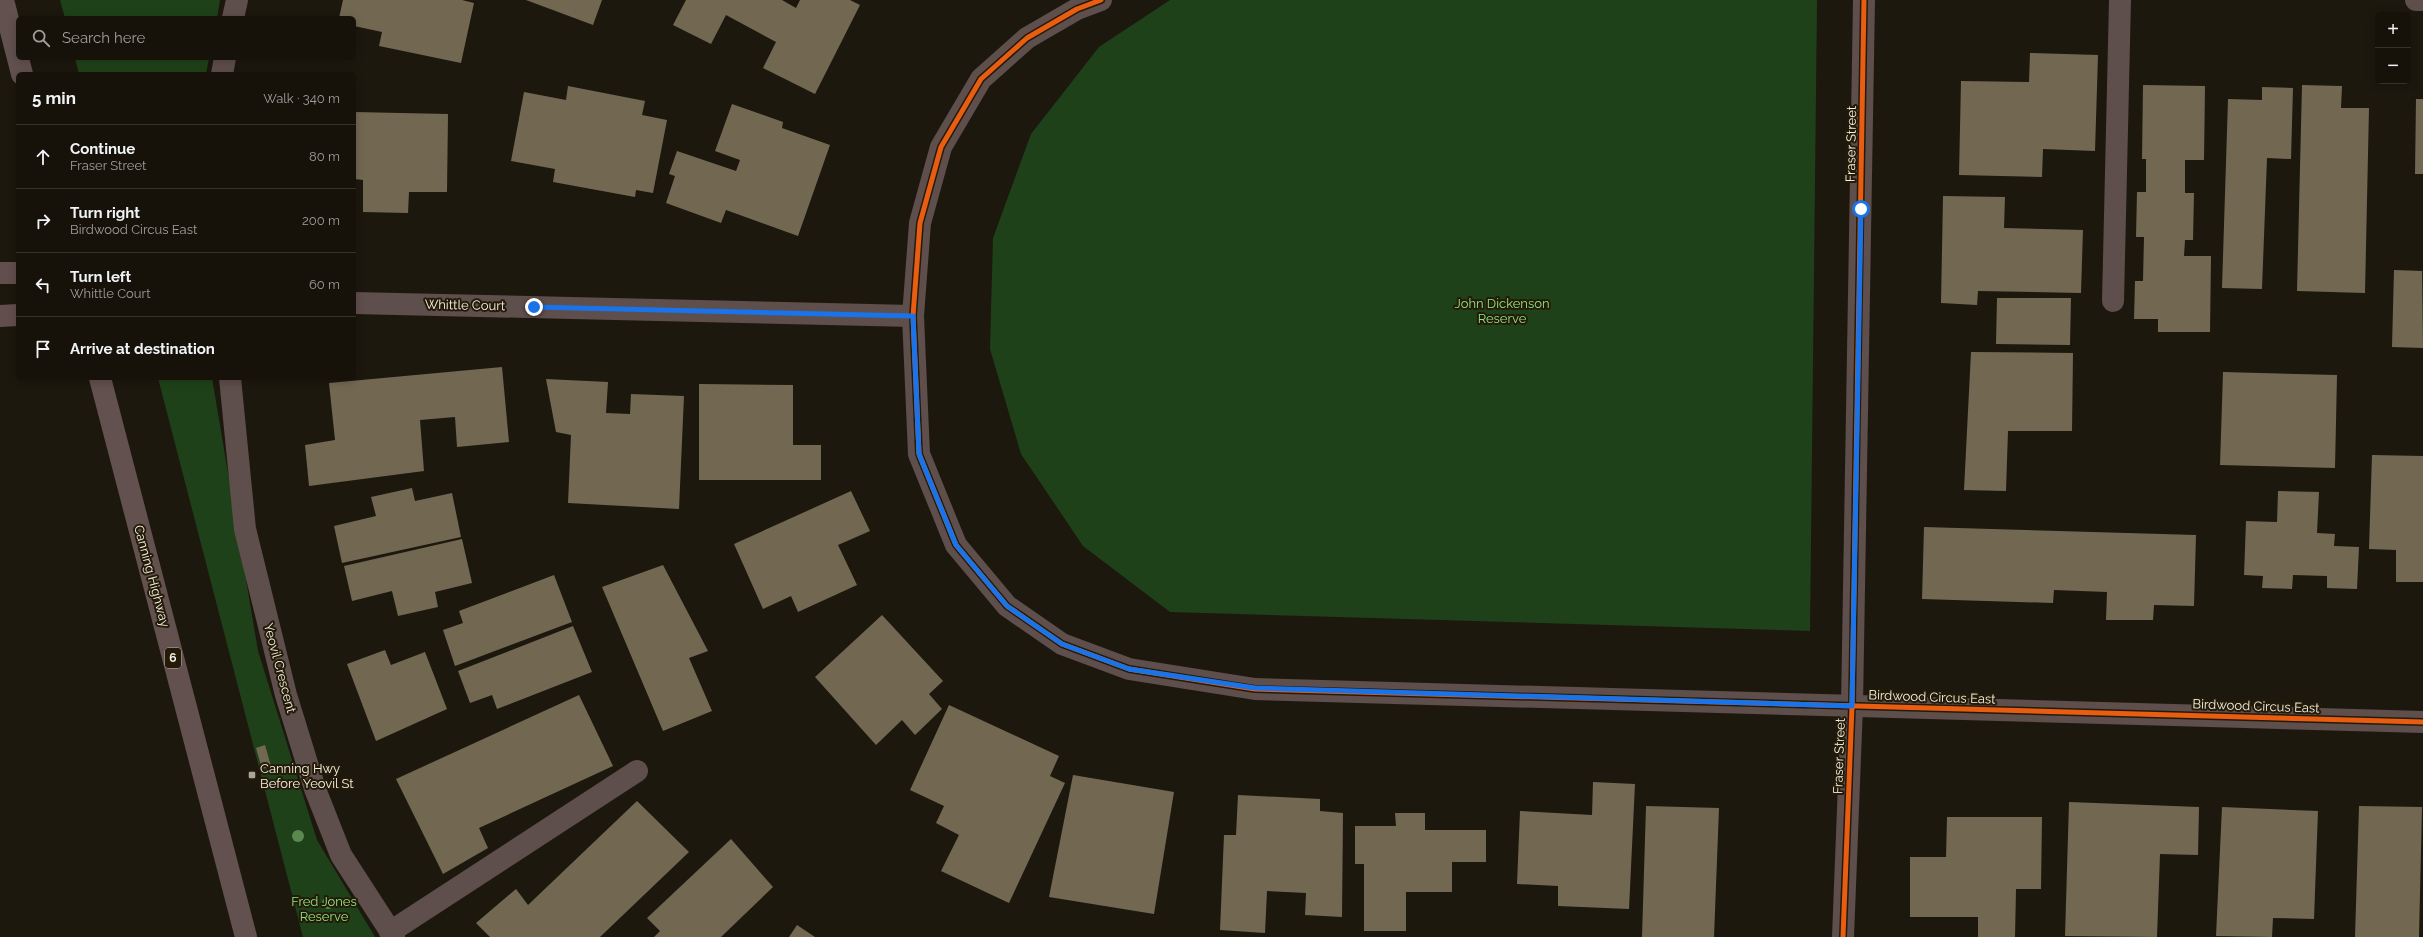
<!DOCTYPE html>
<html lang="en">
<head>
<meta charset="utf-8">
<style>
  body { margin:0; font-family:Raleway,sans-serif; background:#1f1b13; color:#f1f3f6 }
  .controls { position:absolute; right:12px; top:12px; display:grid; overflow:hidden; border-radius:6px; box-shadow:0 2px 10px #0003 }
  .controls button { width:36px; height:36px; display:grid; place-items:center; padding:0; border:0; border-bottom:1px solid #35322b; background:#16120a; color:#f1f3f6; font:20px sans-serif }
  .stop { position:absolute; width:12px; height:12px; margin:-9px; border:3px solid #1a73e8; border-radius:50%; background:#fff }
  .stop.end { background:#1a73e8; border-color:#fff; box-shadow:0 1px 4px #0008 }
  .list { margin:0; padding:0; list-style:none }
  h2 { display:flex; justify-content:space-between; align-items:center; height:52px; margin:0; padding:0 16px; font-size:17px }
  h2 small { font-size:13px; font-weight:400; color:#9e9e9c }
  .list li { display:grid; grid-template-columns:26px 1fr auto; gap:12px; align-items:center; box-sizing:border-box; height:64px; padding:0 16px; border-top:1px solid #35322b }
  .list b { display:block; font-size:15px; white-space:nowrap }
  .list p { margin:0; font-size:13px; white-space:nowrap; color:#9e9e9c }
  .list em { font-size:13px; font-style:normal; color:#9e9e9c }
  .icon { flex:none; width:22px; height:22px; fill:none; stroke:currentColor; stroke-width:2; stroke-linecap:round; stroke-linejoin:round }
  .map { position:relative; flex:none; width:2423px; height:937px; overflow:hidden }
  .search { position:absolute; background:#16120a; box-shadow:0 2px 10px #0003; left:16px; top:16px; width:340px; height:44px; display:flex; align-items:center; gap:10px; box-sizing:border-box; padding:0 14px; border-radius:6px; color:#9e9e9c; font-size:15px }
  .panel { position:absolute; background:#16120a; box-shadow:0 2px 10px #0003; left:16px; top:72px; width:340px; height:308px; border-radius:6px }
  .map>svg:first-child { display:block }
  .green { fill:#1f4119 }
  .building { fill:#726852 }
  .lines { fill:none; stroke-linecap:round; stroke-linejoin:round }
  .service { stroke:#5e4e4c; stroke-width:22 }
  .minor { stroke:#5e4e4c; stroke-width:22 }
  .secondary { stroke:#624f4d; stroke-width:22 }
  .trunk { stroke:#62514e; stroke-width:22 }
  .cycleway-casing { stroke:#231b08; stroke-width:8 }
  .cycleway { stroke:#e95d12; stroke-width:5 }
  .tree { fill:#5b884f }
  .route { stroke:#1a73e8; stroke-width:5 }
  .poi-dot { fill:#aaa59a; stroke:#231b08; stroke-width:1.5 }
  .labels { text-anchor:middle; dominant-baseline:central; stroke-width:4; stroke-linejoin:round; paint-order:stroke }
  .shield { fill:#231b08; stroke:#b7b1a3; stroke-width:1 }
  .shield-label { font-size:12px; font-weight:bold; fill:#f6f1e5 }
  .street-label { font-size:13px; fill:#f6f1e5; stroke:#231b08 }
  .park-label { font-size:13px; fill:#8ee385; stroke:#231b08 }
  .poi-label { font-size:13px; fill:#f6f1e5; stroke:#231b08; text-anchor:start }
</style>
</head>
<body>
<div class="map">
<svg width="2423" height="937" viewBox="0 0 2423 937">
  <rect width="100%" height="100%" fill="#1d180e"/>
  <g class="green">
    <path d="M60,0H220L217,18H65Z"/>
    <path d="M1170,0H1817L1810,631L1170,612L1083,546L1021,454L990,349L993,238L1031,134L1099,47Z"/>
    <path d="M75,58H209L206,74H79Z"/>
    <path d="M158,378H212L258,651L317,840L375,937H303Z"/>
  </g>
  <g class="building">
    <path d="M343,0H462L474,3L461,63L379,46L382,32L354,26V18H339Z"/>
    <path d="M526,0H602L593,25Z"/>
    <path d="M686,0H782L796,8L800,0H850L860,5L815,94L763,68L776,42L726,15L711,44L673,25Z"/>
    <path d="M2030,53L2098,55L2095,151L2043,149L2042,177L1959,175L1961,81L2029,82Z"/>
    <path d="M2143,85L2205,86L2204,160H2185V193H2194L2193,240H2185L2184,256H2211L2210,332H2158V319H2134L2135,281H2143L2144,237H2136L2137,192H2146V159H2142Z"/>
    <path d="M2302,85L2342,86L2341,108H2369L2365,293L2297,291Z"/>
    <path d="M568,86L645,101L642,115L667,120L653,193L636,190L635,197L553,182L555,169L511,161L524,92L566,100Z"/>
    <path d="M2262,87L2293,88L2291,159L2267,158L2262,289L2222,288L2228,99L2262,100Z"/>
    <path d="M2416,99H2423V174H2415Z"/>
    <path d="M732,104L783,122L782,128L830,145L798,236L726,210L721,223L666,203L675,176L669,174L677,151L736,171L740,160L715,151Z"/>
    <path d="M354,112L448,114L447,192H409L408,213L363,212V180L354,179Z"/>
    <path d="M1943,196L2005,197L2004,228L2083,230L2081,293L1978,291L1977,305L1941,303Z"/>
    <path d="M2422,266L2423,348L2392,347L2394,270L2422,271Z"/>
    <path d="M1997,298H2071L2070,345L1996,344Z"/>
    <path d="M1971,352L2073,353L2072,431H2008L2006,491L1964,490Z"/>
    <path d="M502,367L509,442L457,447L455,417L420,420L424,471L309,486L305,445L335,440L329,383Z"/>
    <path d="M2223,372L2337,375L2335,468L2220,465Z"/>
    <path d="M546,379L608,382L606,413L630,414L631,394L684,396L679,509L568,503L571,435L556,432Z"/>
    <path d="M699,384L793,385V445H821V480H699Z"/>
    <path d="M2372,455L2423,456V582H2396V550L2369,549Z"/>
    <path d="M412,488L415,501L452,493L461,537L342,563L334,526L376,516L371,497Z"/>
    <path d="M851,491L870,531L838,545L857,585L798,612L791,596L763,609L734,544Z"/>
    <path d="M2278,491L2319,492L2317,533L2335,534L2334,546L2359,547L2357,589L2327,588V576L2293,575L2292,589L2262,588L2263,576L2244,575L2246,521L2277,522Z"/>
    <path d="M1924,527L2196,535L2194,606L2154,605L2153,620H2106L2107,592L2054,590L2053,603L1922,599Z"/>
    <path d="M462,539L472,583L435,592L438,607L398,616L392,591L352,601L344,566Z"/>
    <path d="M663,565L708,651L689,658L712,711L663,731L602,587Z"/>
    <path d="M554,575L572,622L455,666L443,630L463,623L459,611Z"/>
    <path d="M882,615L943,681L929,694L942,709L915,735L902,720L876,745L815,677Z"/>
    <path d="M573,626L592,672L497,709L492,695L470,703L458,671Z"/>
    <path d="M385,650L391,665L425,652L447,709L376,741L347,664Z"/>
    <path d="M579,695L613,766L479,828L488,848L443,874L396,779Z"/>
    <path d="M949,705L1059,756L1050,776L1065,783L1009,903L941,871L959,835L936,823L944,806L910,790Z"/>
    <path d="M265,745L271,766L262,769L256,748Z"/>
    <path d="M1073,775L1174,792L1154,914L1049,897Z"/>
    <path d="M1593,782L1635,784L1629,909L1558,906V886L1517,884L1520,811L1592,815Z"/>
    <path d="M1238,795L1320,799V811L1343,813L1342,917L1305,915L1306,893L1267,891L1265,933L1220,930L1224,835H1236Z"/>
    <path d="M637,801L689,852L600,937H490L476,923L516,889L528,905Z"/>
    <path d="M2069,802L2199,807L2198,855L2160,854L2157,937L2065,936Z"/>
    <path d="M1646,806L1719,808L1714,937H1642Z"/>
    <path d="M2359,806L2422,807L2419,937H2355Z"/>
    <path d="M2222,807L2318,811L2314,919L2273,918L2272,937L2216,936Z"/>
    <path d="M1395,813H1425V830H1486V862H1452V892H1406V931H1364V864H1355V826H1396Z"/>
    <path d="M1947,817H2042L2041,889H2016L2015,937H1978V917H1910V857H1946Z"/>
    <path d="M731,839L773,887L721,937H654L660,931L647,918Z"/>
    <path d="M797,925L815,937H789Z"/>
  </g>
  <g class="lines">
    <g class="service">
      <path d="M2113,301L2120,0"/>
      <path d="M390,932L637,771"/>
    </g>
    <g class="minor">
      <path d="M1101,0L1077,9L1027,38L981,79L941,147L920,223L913,316L919,454L956,545L1007,606L1062,644L1129,669L1255,689L2423,722"/>
      <path d="M2416,0H2423"/>
      <path d="M233,18L237,0"/>
      <path d="M222,74L225,58"/>
      <path d="M354,303L913,316"/>
      <path d="M230,378L245,529L286,695L315,789L341,855L394,937"/>
      <path d="M1843,937L1852,706L1864,0"/>
    </g>
    <g class="secondary">
      <path d="M0,273H18"/>
      <path d="M0,316L18,315"/>
    </g>
    <g class="trunk">
      <path d="M3,0L22,74"/>
      <path d="M100,378L246,937"/>
    </g>
    <g class="cycleway-casing">
      <g id="cycleway">
        <path d="M1101,0L1077,9L1027,38L981,79L941,147L920,223L913,316L919,454L956,545L1007,606L1062,644L1129,669L1255,689L2423,722"/>
        <path d="M1843,937L1852,706L1864,0"/>
      </g>
    </g>
    <use href="#cycleway" class="cycleway"/>
  </g>
  <g class="tree">
    <circle cx="298" cy="836" r="6"/>
    <circle cx="328" cy="903" r="6"/>
  </g>
  <g class="lines">
    <path class="route" d="M534,307L913,316L919,454L956,545L1007,606L1062,644L1129,669L1255,688L1852,706L1861,209"/>
  </g>
  <rect class="poi-dot" x="248" y="771" width="8" height="8" rx="2"/>
  <g class="labels">
    <rect class="shield" x="165" y="648" width="16" height="20" rx="3"/>
    <g class="shield-label">
      <text x="173" y="658">6</text>
    </g>
    <g class="street-label">
      <text transform="translate(1851 144) rotate(-89)">Fraser Street</text>
      <text transform="translate(465 305) rotate(1)">Whittle Court</text>
      <text transform="translate(152 576) rotate(75)">Canning Highway</text>
      <text transform="translate(280 668) rotate(75)">Yeovil Crescent</text>
      <text transform="translate(1932 697) rotate(2)">Birdwood Circus East</text>
      <text transform="translate(2256 706) rotate(2)">Birdwood Circus East</text>
      <text transform="translate(1839 756) rotate(-88)">Fraser Street</text>
    </g>
    <g class="park-label">
      <text x="1502" y="303">John Dickenson<tspan x="1502" dy="15">Reserve</tspan></text>
      <text x="324" y="901">Fred Jones<tspan x="324" dy="15">Reserve</tspan></text>
    </g>
    <g class="poi-label">
      <text x="260" y="768">Canning Hwy<tspan x="260" dy="15">Before Yeovil St</tspan></text>
    </g>
  </g>
</svg>
<div class="controls">
<button>+</button>
<button>−</button>
</div>
<div class="stop" style="left:1861px;top:209px"></div>
<div class="stop end" style="left:534px;top:307px"></div>
<div class="search"><svg class="icon" aria-label="search" viewBox="0 0 24 24"><circle cx="10" cy="10" r="6"/><path d="M15 15l6 6"/></svg>Search here</div>
<section class="panel">
<h2>5 min<small>Walk · 340 m</small></h2>
<ul class="list">
<li><svg class="icon" aria-label="ahead" viewBox="0 0 24 24"><path d="M12 20V5M6 11l6-6 6 6"/></svg><div><b>Continue</b><p>Fraser Street</p></div><em>80 m</em></li>
<li><svg class="icon" aria-label="right" viewBox="0 0 24 24"><path d="M7 20v-9h11M14 6l5 5-5 5"/></svg><div><b>Turn right</b><p>Birdwood Circus East</p></div><em>200 m</em></li>
<li><svg class="icon" aria-label="left" viewBox="0 0 24 24"><path d="M17 20v-9H6M10 6l-5 5 5 5"/></svg><div><b>Turn left</b><p>Whittle Court</p></div><em>60 m</em></li>
<li><svg class="icon" aria-label="arrive" viewBox="0 0 24 24"><path d="M6 21V4h12l-3 4 3 4H6"/></svg><div><b>Arrive at destination</b></div></li>
</ul>
</section>
</div>
</body>
</html>
